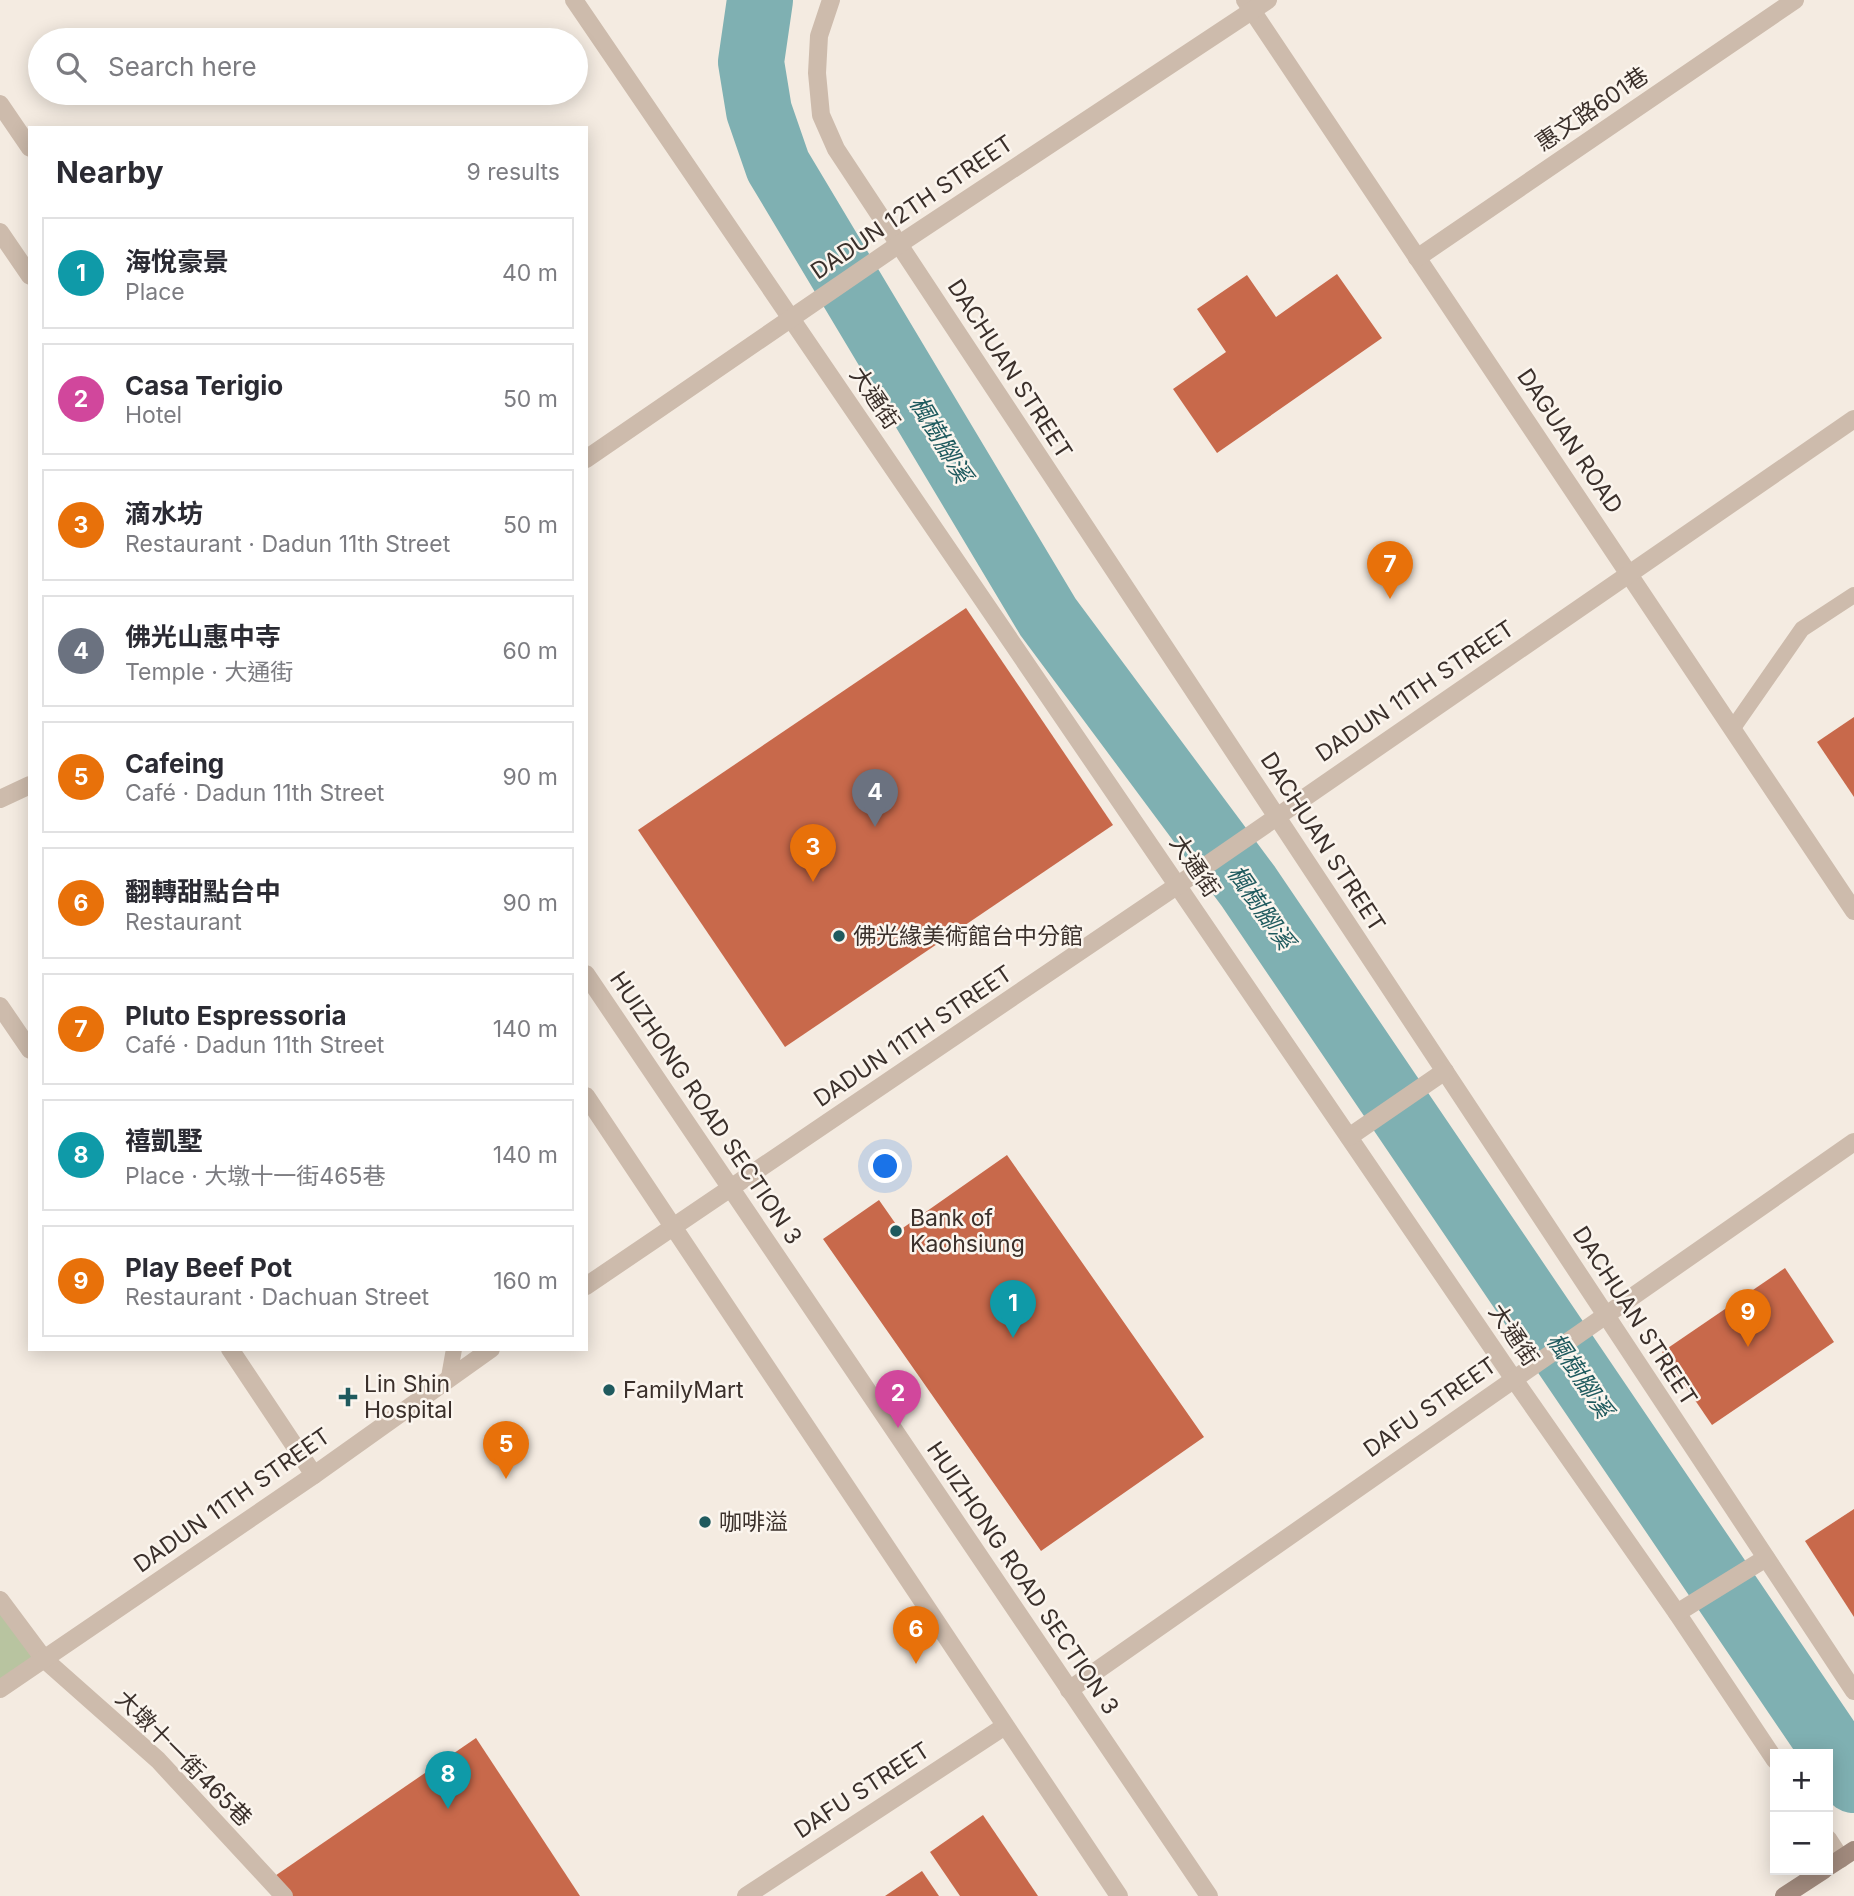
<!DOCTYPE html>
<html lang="en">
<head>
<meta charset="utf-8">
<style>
  body { margin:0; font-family:Inter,"Noto Sans TC",sans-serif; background:#f2f2f3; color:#2b2b33 }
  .controls { position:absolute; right:21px; bottom:21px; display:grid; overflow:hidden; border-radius:0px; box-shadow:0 4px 18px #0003 }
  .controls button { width:63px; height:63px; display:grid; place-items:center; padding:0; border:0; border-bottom:2px solid #e1e1e2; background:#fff; color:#2b2b33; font:35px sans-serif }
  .you { position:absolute; left:886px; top:1167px; width:24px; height:24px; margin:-18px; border:5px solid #fff; border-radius:50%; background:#1a73e8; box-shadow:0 0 0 10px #1a73e833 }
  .badge { display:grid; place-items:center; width:46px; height:46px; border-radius:50%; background:#1f5a5e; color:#fff; font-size:23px; font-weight:700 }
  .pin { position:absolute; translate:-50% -58px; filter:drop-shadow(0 2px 4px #0008) }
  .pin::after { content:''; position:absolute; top:37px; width:24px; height:21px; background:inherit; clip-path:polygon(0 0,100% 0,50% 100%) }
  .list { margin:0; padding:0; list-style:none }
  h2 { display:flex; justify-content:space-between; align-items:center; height:91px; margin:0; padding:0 28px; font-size:30px }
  h2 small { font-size:23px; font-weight:400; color:#7c7c81 }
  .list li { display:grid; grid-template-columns:46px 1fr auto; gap:21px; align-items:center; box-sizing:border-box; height:112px; margin:0 14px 14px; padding:0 14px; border:2px solid #e1e1e2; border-radius:0px }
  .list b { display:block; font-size:26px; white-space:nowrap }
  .list p { margin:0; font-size:23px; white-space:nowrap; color:#7c7c81 }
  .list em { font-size:23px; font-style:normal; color:#7c7c81 }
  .icon { flex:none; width:38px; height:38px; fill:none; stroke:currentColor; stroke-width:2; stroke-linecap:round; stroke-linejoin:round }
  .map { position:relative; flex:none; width:1854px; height:1896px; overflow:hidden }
  .search { position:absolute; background:#fff; box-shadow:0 4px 18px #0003; left:28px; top:28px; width:560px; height:77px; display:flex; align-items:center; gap:18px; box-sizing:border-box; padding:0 24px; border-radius:38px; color:#7c7c81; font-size:26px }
  .panel { position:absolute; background:#fff; box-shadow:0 4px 18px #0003; left:28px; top:126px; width:560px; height:1225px; border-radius:0px }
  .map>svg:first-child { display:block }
  .green { fill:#b8c4a0 }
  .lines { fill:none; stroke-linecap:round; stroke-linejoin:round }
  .river { stroke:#7fb0b2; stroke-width:66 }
  .building { fill:#c8694b }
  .service { stroke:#cdbbac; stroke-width:16 }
  .minor { stroke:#cdbbac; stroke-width:18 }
  .tertiary { stroke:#cdbbac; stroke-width:18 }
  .secondary { stroke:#a18a7d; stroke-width:18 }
  .poi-dot { fill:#1f5a5e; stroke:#fbf5ee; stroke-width:2.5 }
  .labels { text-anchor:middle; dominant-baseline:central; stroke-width:5; stroke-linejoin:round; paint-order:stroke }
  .street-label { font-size:23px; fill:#3b302b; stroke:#fbf5ee }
  .poi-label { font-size:23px; fill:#3b302b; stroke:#fbf5ee; text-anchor:start }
  .water-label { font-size:24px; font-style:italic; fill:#1f5a5e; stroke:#fbf5ee }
</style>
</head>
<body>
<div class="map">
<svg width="1854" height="1896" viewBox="0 0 1854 1896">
  <rect width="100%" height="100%" fill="#f4ebe1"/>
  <path class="green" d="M0,1600L44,1659L0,1689Z"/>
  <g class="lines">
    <path class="river" d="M760,0L751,62L759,111L778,166L1048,617L1248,886L1854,1780"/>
  </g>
  <g class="building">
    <path d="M1337,274L1382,338L1217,453L1173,389L1226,352L1197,309L1247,275L1276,317Z"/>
    <path d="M966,608L1113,825L785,1047L638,830Z"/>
    <path d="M1854,717V797L1817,742Z"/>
    <path d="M1007,1155L1204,1437L1041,1551L823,1239L879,1200L900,1230Z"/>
    <path d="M1785,1268L1834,1342L1712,1425L1662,1352Z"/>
    <path d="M1854,1509V1617L1805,1541Z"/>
    <path d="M476,1738L580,1896H284L269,1880Z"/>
    <path d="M983,1815L1038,1896H960L930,1852Z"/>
    <path d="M922,1871L939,1896H885Z"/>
  </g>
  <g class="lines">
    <g class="service">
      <path d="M1733,728L1802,629L1854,595"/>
      <path d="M449,1377L454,1349"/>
    </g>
    <g class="minor">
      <path d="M574,0L1513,1378L1677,1613L1775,1760"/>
      <path d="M831,0L819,36L817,73L821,115L836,149L1854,1691"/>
      <path d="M1245,0L1854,911"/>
      <path d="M1417,258L1795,0"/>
      <path d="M586,459L898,245L1268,0"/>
      <path d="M0,799L30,785"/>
      <path d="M0,1006L30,1050"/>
      <path d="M1349,1137L1445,1071"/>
      <path d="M586,1286L1178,885L1854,419"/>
      <path d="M230,1349L314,1475"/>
      <path d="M0,1600L44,1659L158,1760L284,1896"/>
      <path d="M1677,1613L1766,1558"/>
      <path d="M0,1689L314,1475L491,1349"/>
      <path d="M1069,1690L1854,1142"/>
      <path d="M1828,1839L1841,1859"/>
      <path d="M746,1896L1005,1726"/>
    </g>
    <g class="tertiary">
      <path d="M0,104L30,148"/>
      <path d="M0,232L30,276"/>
      <path d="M586,974L1209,1896"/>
      <path d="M586,1096L1119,1896"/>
    </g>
    <g class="secondary">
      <path d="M1828,1867L1854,1850"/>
      <path d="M1784,1896L1824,1870"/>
    </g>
  </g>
  <g class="poi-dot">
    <circle cx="839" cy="936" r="7"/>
    <circle cx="896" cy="1231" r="7"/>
    <circle cx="609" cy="1390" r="7"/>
    <path d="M344.5 1386.5h7v7h7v7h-7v7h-7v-7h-7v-7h7z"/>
    <circle cx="705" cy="1522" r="7"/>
  </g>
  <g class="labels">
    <g class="street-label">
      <text transform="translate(1592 109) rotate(-34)">惠文路601巷</text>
      <text transform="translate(912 207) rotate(-34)">DADUN 12TH STREET</text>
      <text transform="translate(1010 369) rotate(57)">DACHUAN STREET</text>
      <text transform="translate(875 398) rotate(56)">大通街</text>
      <text transform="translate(1570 441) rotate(56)">DAGUAN ROAD</text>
      <text transform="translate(1415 691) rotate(-34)">DADUN 11TH STREET</text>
      <text transform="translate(1323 842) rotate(57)">DACHUAN STREET</text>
      <text transform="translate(1195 866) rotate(56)">大通街</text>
      <text transform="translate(913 1036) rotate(-34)">DADUN 11TH STREET</text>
      <text transform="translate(706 1108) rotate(56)">HUIZHONG ROAD SECTION 3</text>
      <text transform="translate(1635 1316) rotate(57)">DACHUAN STREET</text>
      <text transform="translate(1514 1335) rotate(56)">大通街</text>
      <text transform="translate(1430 1407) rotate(-35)">DAFU STREET</text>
      <text transform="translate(232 1500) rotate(-35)">DADUN 11TH STREET</text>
      <text transform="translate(1023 1578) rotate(56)">HUIZHONG ROAD SECTION 3</text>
      <text transform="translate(184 1758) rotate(45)">大墩十一街465巷</text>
      <text transform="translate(862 1790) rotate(-33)">DAFU STREET</text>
    </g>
    <g class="poi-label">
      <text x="853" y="936">佛光緣美術館台中分館</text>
      <text x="910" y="1218">Bank of<tspan x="910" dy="26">Kaohsiung</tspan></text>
      <text x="364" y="1384">Lin Shin<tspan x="364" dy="26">Hospital</tspan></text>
      <text x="623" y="1390">FamilyMart</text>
      <text x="719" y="1522">咖啡溢</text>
    </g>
    <g class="water-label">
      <text transform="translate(941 439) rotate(59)">楓樹腳溪</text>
      <text transform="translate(1261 907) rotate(55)">楓樹腳溪</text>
      <text transform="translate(1580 1375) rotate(56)">楓樹腳溪</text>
    </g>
  </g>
</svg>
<div class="controls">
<button>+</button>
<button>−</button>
</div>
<div class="you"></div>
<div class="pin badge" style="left:1013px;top:1338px;background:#0f9aa8">1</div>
<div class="pin badge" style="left:898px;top:1428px;background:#d1479c">2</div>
<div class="pin badge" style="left:813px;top:882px;background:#e8710a">3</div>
<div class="pin badge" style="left:875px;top:827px;background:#6b7280">4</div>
<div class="pin badge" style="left:506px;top:1479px;background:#e8710a">5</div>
<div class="pin badge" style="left:916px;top:1664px;background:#e8710a">6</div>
<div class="pin badge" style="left:1390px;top:599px;background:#e8710a">7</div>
<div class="pin badge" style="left:448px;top:1809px;background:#0f9aa8">8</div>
<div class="pin badge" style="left:1748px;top:1347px;background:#e8710a">9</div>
<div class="search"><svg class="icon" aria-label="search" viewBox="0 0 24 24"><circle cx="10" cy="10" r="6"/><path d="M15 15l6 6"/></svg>Search here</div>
<section class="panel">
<h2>Nearby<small>9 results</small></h2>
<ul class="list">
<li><span class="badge" style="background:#0f9aa8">1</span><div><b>海悅豪景</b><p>Place</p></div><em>40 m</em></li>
<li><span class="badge" style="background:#d1479c">2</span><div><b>Casa Terigio</b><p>Hotel</p></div><em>50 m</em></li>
<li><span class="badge" style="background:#e8710a">3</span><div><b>滴水坊</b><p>Restaurant · Dadun 11th Street</p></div><em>50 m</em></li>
<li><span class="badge" style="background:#6b7280">4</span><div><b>佛光山惠中寺</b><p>Temple · 大通街</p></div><em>60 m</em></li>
<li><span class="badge" style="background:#e8710a">5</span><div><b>Cafeing</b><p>Café · Dadun 11th Street</p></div><em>90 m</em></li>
<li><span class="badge" style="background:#e8710a">6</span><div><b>翻轉甜點台中</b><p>Restaurant</p></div><em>90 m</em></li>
<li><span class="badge" style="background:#e8710a">7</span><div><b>Pluto Espressoria</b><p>Café · Dadun 11th Street</p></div><em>140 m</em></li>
<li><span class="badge" style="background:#0f9aa8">8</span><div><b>禧凱墅</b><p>Place · 大墩十一街465巷</p></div><em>140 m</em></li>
<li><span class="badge" style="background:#e8710a">9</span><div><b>Play Beef Pot</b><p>Restaurant · Dachuan Street</p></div><em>160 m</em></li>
</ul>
</section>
</div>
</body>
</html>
